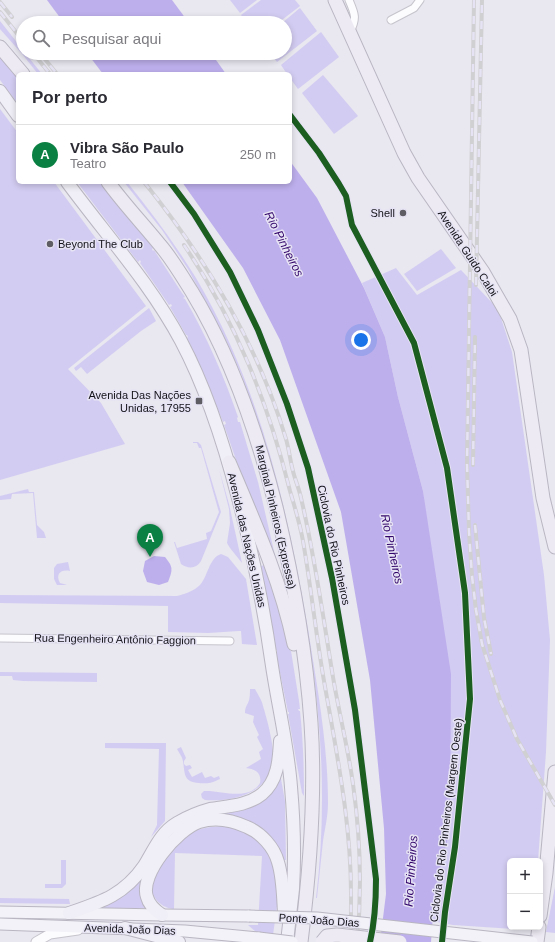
<!DOCTYPE html>
<html lang="pt">
<head>
<meta charset="utf-8">
<style>
  body { margin:0; font-family:Helvetica,sans-serif; background:#f2f2f3; color:#2b2b33 }
  .controls { position:absolute; right:12px; bottom:12px; display:grid; overflow:hidden; border-radius:6px; box-shadow:0 2px 6px #0003 }
  .controls button { width:36px; height:36px; display:grid; place-items:center; padding:0; border:0; border-bottom:1px solid #e1e1e2; background:#fff; color:#2b2b33; font:20px sans-serif }
  .you { position:absolute; left:361px; top:340px; width:14px; height:14px; margin:-10px; border:3px solid #fff; border-radius:50%; background:#1a73e8; box-shadow:0 0 0 6px #1a73e833 }
  .badge { display:grid; place-items:center; width:26px; height:26px; border-radius:50%; background:#0b8043; color:#fff; font-size:13px; font-weight:700 }
  .pin { position:absolute; translate:-50% -33px; filter:drop-shadow(0 1px 2px #0008) }
  .pin::after { content:''; position:absolute; top:21px; width:14px; height:12px; background:inherit; clip-path:polygon(0 0,100% 0,50% 100%) }
  .list { margin:0; padding:0; list-style:none }
  h2 { display:flex; justify-content:space-between; align-items:center; height:52px; margin:0; padding:0 16px; font-size:17px }
  h2 small { font-size:13px; font-weight:400; color:#7c7c81 }
  .list li { display:grid; grid-template-columns:26px 1fr auto; gap:12px; align-items:center; box-sizing:border-box; height:60px; padding:0 16px; border-top:1px solid #e1e1e2 }
  .list b { display:block; font-size:15px; white-space:nowrap }
  .list p { margin:0; font-size:13px; white-space:nowrap; color:#7c7c81 }
  .list em { font-size:13px; font-style:normal; color:#7c7c81 }
  .icon { flex:none; width:22px; height:22px; fill:none; stroke:currentColor; stroke-width:2; stroke-linecap:round; stroke-linejoin:round }
  .map { position:relative; flex:none; width:555px; height:942px; overflow:hidden }
  .search { position:absolute; background:#fff; box-shadow:0 2px 6px #0003; left:16px; top:16px; width:276px; height:44px; display:flex; align-items:center; gap:10px; box-sizing:border-box; padding:0 14px; border-radius:22px; color:#7c7c81; font-size:15px }
  .panel { position:absolute; background:#fff; box-shadow:0 2px 6px #0003; left:16px; top:72px; width:276px; height:112px; border-radius:6px }
  .map>svg:first-child { display:block }
  .green { fill:#d3ccf2 }
  .water { fill:#bdafec }
  .lines { fill:none; stroke-linecap:round; stroke-linejoin:round }
  .minor-casing { stroke:#c6c4cc; stroke-width:9 }
  .tertiary-casing { stroke:#c6c4cc; stroke-width:11 }
  .primary-casing { stroke:#b9b6c2; stroke-width:13 }
  .trunk-casing { stroke:#b9b6c2; stroke-width:14 }
  .motorway-casing { stroke:#b9b6c2; stroke-width:15 }
  .minor { stroke:#fcfbfd; stroke-width:7 }
  .tertiary { stroke:#fcfbfd; stroke-width:9 }
  .primary { stroke:#f3f2f8; stroke-width:11 }
  .trunk { stroke:#f0eef6; stroke-width:12 }
  .motorway { stroke:#edeaf4; stroke-width:13 }
  .rail-casing { stroke:#d0cfd1; stroke-width:4 }
  .rail { stroke:#e6e3f4; stroke-width:2.5; stroke-dasharray:8; stroke-linecap:butt }
  .primary-bridge-casing { stroke:#b9b6c2; stroke-width:13; stroke-linecap:butt }
  .motorway-bridge-casing { stroke:#b9b6c2; stroke-width:15; stroke-linecap:butt }
  .primary-bridge { stroke:#f3f2f8; stroke-width:11 }
  .motorway-bridge { stroke:#edeaf4; stroke-width:13 }
  .cycleway-casing { stroke:#e6e3f4; stroke-width:8 }
  .cycleway { stroke:#1b5e20; stroke-width:6 }
  .poi-dot { fill:#5f5d64; stroke:#e6e3f4; stroke-width:1.5 }
  .labels { text-anchor:middle; dominant-baseline:central; stroke-width:3; stroke-linejoin:round; paint-order:stroke }
  .poi-label { font-size:11px; fill:#141319; stroke:#e6e3f4; text-anchor:end }
  .street-label { font-size:11px; fill:#141319; stroke:#e6e3f4 }
  .water-label { font-size:12px; font-style:italic; fill:#32056a; stroke:#e6e3f4 }
</style>
</head>
<body>
<div class="map">
<svg width="555" height="942" viewBox="0 0 555 942">
  <rect width="100%" height="100%" fill="#e9e7f0"/>
  <g class="green">
    <path d="M230,0H257L240,13Z"/>
    <path d="M261,0H295L300,6L278,23H247L241,15Z"/>
    <path d="M300,8L317,31L277,62L270,53H285V23H282Z"/>
    <path d="M0,21L23,50V53H25L42,74H38L23,55L0,29Z"/>
    <path d="M321,32L339,57L298,89L290,78V74H287L281,65Z"/>
    <path d="M0,53L18,76V104L0,80Z"/>
    <path d="M323,75L358,116L334,134L302,93Z"/>
    <path d="M0,109L18,133V182H54L146,306L68,369L101,403L125,444L0,480Z"/>
    <path d="M77,182H104L117,198L153,248L152,249L153,251L154,250L182,293L185,297L183,298L185,299C207,337 224,376 238,417L237,418L238,422H240L258,482L277,564L252,506L224,425L226,424L225,421L223,422L201,368L187,338L188,337L187,335H186L170,307L172,306L171,304L169,305L140,263L141,262L140,260L138,262Z"/>
    <path d="M124,182H127C152,213 175,244 196,278C260,387 287,506 308,629C317,686 328,744 328,803C328,816 325,828 323,841C321,860 319,879 317,898H316C326,817 323,736 311,656L266,450L242,376L223,334L188,269L162,230Z"/>
    <path d="M441,249L456,268L417,291L404,274Z"/>
    <path d="M396,268L417,295L461,270L498,309L512,352L544,575L550,640L546,752L538,861H510V927H527V930L453,925L432,921L434,892L450,830L423,491L398,397L385,337L362,283Z"/>
    <path d="M149,308L156,321L141,331L87,374L81,367L76,371L74,368Z"/>
    <path d="M193,442H198L201,445L221,512L201,561C196,569 188,569 181,564L174,542H175L177,548L207,539L206,533L211,531L219,512L218,509L201,448H199L197,443H193Z"/>
    <path d="M219,469L229,504L242,563L230,548L227,543L230,523L229,509Z"/>
    <path d="M28,489L29,492H34L37,525L44,532L46,538H37L33,493L12,494L11,499L0,500V496Z"/>
    <path d="M221,554L228,557L246,579L257,645L242,644L241,631H239L208,633L168,632V606L0,603V595L177,596C185,594 194,591 200,585C208,576 209,558 221,554Z"/>
    <path d="M68,562L70,571C61,569 55,574 60,583L67,585H57L54,579V568L57,564Z"/>
    <path d="M265,565L276,595L290,648V651H291L299,701L300,709H298L299,711H300C303,739 304,767 304,796L302,793L288,714H289V712H288L276,653L277,652V650H276L261,566Z"/>
    <path d="M0,672L97,673V682L23,681L13,680L12,676H0Z"/>
    <path d="M250,689H255C258,695 262,700 263,706C267,719 274,745 273,758C272,793 233,802 205,800L202,798L201,794L204,791C222,790 248,802 260,783C262,772 254,769 246,768L261,759L259,752L263,749L257,737L259,735L253,722L254,716L245,713C245,708 246,707 248,703C250,699 250,693 250,689Z"/>
    <path d="M105,743H166L165,821L151,837L157,825L159,749L105,748Z"/>
    <path d="M181,747L186,758L184,761V764L186,766L190,765L192,768L188,770L192,777L202,772L205,778L211,776L214,778L219,776L220,779C211,783 210,784 199,783C183,782 185,773 183,761C182,756 179,753 177,749Z"/>
    <path d="M280,779H281L285,801L286,860H284C279,851 274,843 267,835C243,812 204,809 178,830C168,837 161,848 155,858C144,877 139,885 147,906L146,908H103C117,899 132,890 142,876C156,858 162,836 183,824C221,802 253,828 280,779Z"/>
    <path d="M221,826L239,829L257,839L272,857L279,892L272,942L263,933L256,932L248,925H258L262,856L175,853L174,909C160,908 148,895 153,881C158,870 174,845 183,838C194,829 208,827 221,826Z"/>
    <path d="M61,860H66V884L62,888H45V884H61Z"/>
    <path d="M555,887V933L546,932Z"/>
    <path d="M0,898L69,899L70,904L0,903Z"/>
  </g>
  <g class="water">
    <path d="M47,0H172L189,23H64Z"/>
    <path d="M87,53H211L226,74H103Z"/>
    <path d="M290,161L317,198L364,288L385,337L398,397L423,491L451,674L450,830L435,889L431,942H380L386,894L384,828L370,680L341,512L280,340L243,268L182,182H290Z"/>
    <path d="M154,556L165,557C173,567 173,569 168,582L159,585L147,582L143,571L145,561Z"/>
  </g>
  <g class="lines">
    <g class="minor-casing">
      <g id="minor">
        <path d="M349,0C355,14 357,18 350,32"/>
        <path d="M391,20L414,8L420,0"/>
        <path d="M0,638L230,641"/>
      </g>
    </g>
    <g class="tertiary-casing">
      <path id="tertiary" d="M36,942L50,934L78,930"/>
    </g>
    <g class="primary-casing">
      <g id="primary">
        <path d="M0,912L162,915L249,916"/>
        <path d="M0,924L185,931L259,938"/>
      </g>
    </g>
    <g class="trunk-casing">
      <g id="trunk">
        <path d="M0,91L18,116"/>
        <path d="M67,182C106,235 150,283 181,341C207,390 224,444 238,498C253,554 264,609 272,666C278,706 288,746 291,787C294,821 295,855 293,889C291,907 289,924 287,942"/>
        <path d="M69,913C101,902 124,895 144,866C154,850 160,833 177,823C187,817 199,812 210,809C228,806 247,806 262,794C278,781 279,759 280,741"/>
        <path d="M162,915C156,911 149,905 147,897C139,874 178,829 199,822C215,817 232,820 247,827C261,833 274,847 278,862C283,878 283,897 284,913"/>
        <path d="M125,928L179,942"/>
      </g>
    </g>
    <g class="motorway-casing">
      <g id="motorway">
        <path d="M335,0L404,153L418,178L483,272L510,319L521,350L539,471L543,498L555,547"/>
        <path d="M0,47L23,74"/>
        <path d="M108,182C124,204 143,224 160,245C172,259 182,276 192,292C232,358 257,432 276,507C293,578 306,650 311,723C316,796 310,870 301,942"/>
        <path d="M229,462C254,521 281,581 294,644"/>
        <path d="M540,916L546,873L555,772"/>
        <path d="M537,942L539,927"/>
      </g>
    </g>
    <use href="#minor" class="minor"/>
    <use href="#tertiary" class="tertiary"/>
    <use href="#primary" class="primary"/>
    <use href="#trunk" class="trunk"/>
    <use href="#motorway" class="motorway"/>
    <g class="rail-casing">
      <g id="rail">
        <path d="M474,0L467,464L469,532L472,576L476,610L482,644L500,700L517,739L555,805"/>
        <path d="M0,2L12,17"/>
        <path d="M0,12L23,41"/>
        <path d="M33,53L50,74"/>
        <path d="M40,53L57,74"/>
        <path d="M144,182C206,259 258,344 286,439C289,449 290,460 293,471C295,480 299,488 301,498C315,557 323,617 333,677C339,713 348,748 353,784C360,834 362,892 357,942"/>
        <path d="M184,245C236,322 268,402 290,491C295,508 300,524 303,541C311,587 316,635 324,681C337,755 352,827 351,902C351,915 351,929 350,942"/>
        <path d="M476,285L482,0"/>
        <path d="M473,465L475,337"/>
        <path d="M475,525L484,618L491,654"/>
      </g>
    </g>
    <use href="#rail" class="rail"/>
    <g class="primary-bridge-casing">
      <g id="primary-bridge">
        <path d="M249,916L317,918L532,942"/>
        <path d="M259,938L292,942"/>
      </g>
    </g>
    <g class="motorway-bridge-casing">
      <path id="motorway-bridge" d="M322,942L327,936L337,935L400,942"/>
    </g>
    <use href="#primary-bridge" class="primary-bridge"/>
    <use href="#motorway-bridge" class="motorway-bridge"/>
    <g class="cycleway-casing">
      <g id="cycleway">
        <path d="M290,115L319,153L339,184L346,196L352,225L414,343L447,468L465,593L470,699L455,847L445,912L442,942"/>
        <path d="M170,182L194,214L230,272L258,330L287,404L308,468L332,578L355,710L376,879C376,900 375,921 370,942"/>
      </g>
    </g>
    <use href="#cycleway" class="cycleway"/>
  </g>
  <g class="poi-dot">
    <circle cx="403" cy="213" r="4"/>
    <circle cx="50" cy="244" r="4"/>
    <rect x="195" y="397" width="8" height="8" rx="2"/>
  </g>
  <g class="labels">
    <g class="poi-label">
      <text x="395" y="213">Shell</text>
      <text x="58" y="244" text-anchor="start">Beyond The Club</text>
      <text x="191" y="395">Avenida Das Nações<tspan x="191" dy="13">Unidas, 17955</tspan></text>
    </g>
    <g class="street-label">
      <text transform="translate(468 253) rotate(57)">Avenida Guido Caloi</text>
      <text transform="translate(276 517) rotate(77)">Marginal Pinheiros (Expressa)</text>
      <text transform="translate(247 540) rotate(77)">Avenida das Nações Unidas</text>
      <text transform="translate(334 545) rotate(78)">Ciclovia do Rio Pinheiros</text>
      <text transform="translate(115 639) rotate(1)">Rua Engenheiro Antônio Faggion</text>
      <text transform="translate(446 820) rotate(-83)">Ciclovia do Rio Pinheiros (Margem Oeste)</text>
      <text transform="translate(319 920) rotate(4)">Ponte João Dias</text>
      <text transform="translate(130 929) rotate(2)">Avenida João Dias</text>
    </g>
    <g class="water-label">
      <text transform="translate(284 244) rotate(63)">Rio Pinheiros</text>
      <text transform="translate(392 549) rotate(78)">Rio Pinheiros</text>
      <text transform="translate(411 871) rotate(-86)">Rio Pinheiros</text>
    </g>
  </g>
</svg>
<div class="controls">
<button>+</button>
<button>−</button>
</div>
<div class="you"></div>
<div class="pin badge" style="left:150px;top:557px">A</div>
<div class="search"><svg class="icon" aria-label="search" viewBox="0 0 24 24"><circle cx="10" cy="10" r="6"/><path d="M15 15l6 6"/></svg>Pesquisar aqui</div>
<section class="panel">
<h2>Por perto<small></small></h2>
<ul class="list">
<li><span class="badge">A</span><div><b>Vibra São Paulo</b><p>Teatro</p></div><em>250 m</em></li>
</ul>
</section>
</div>
</body>
</html>
